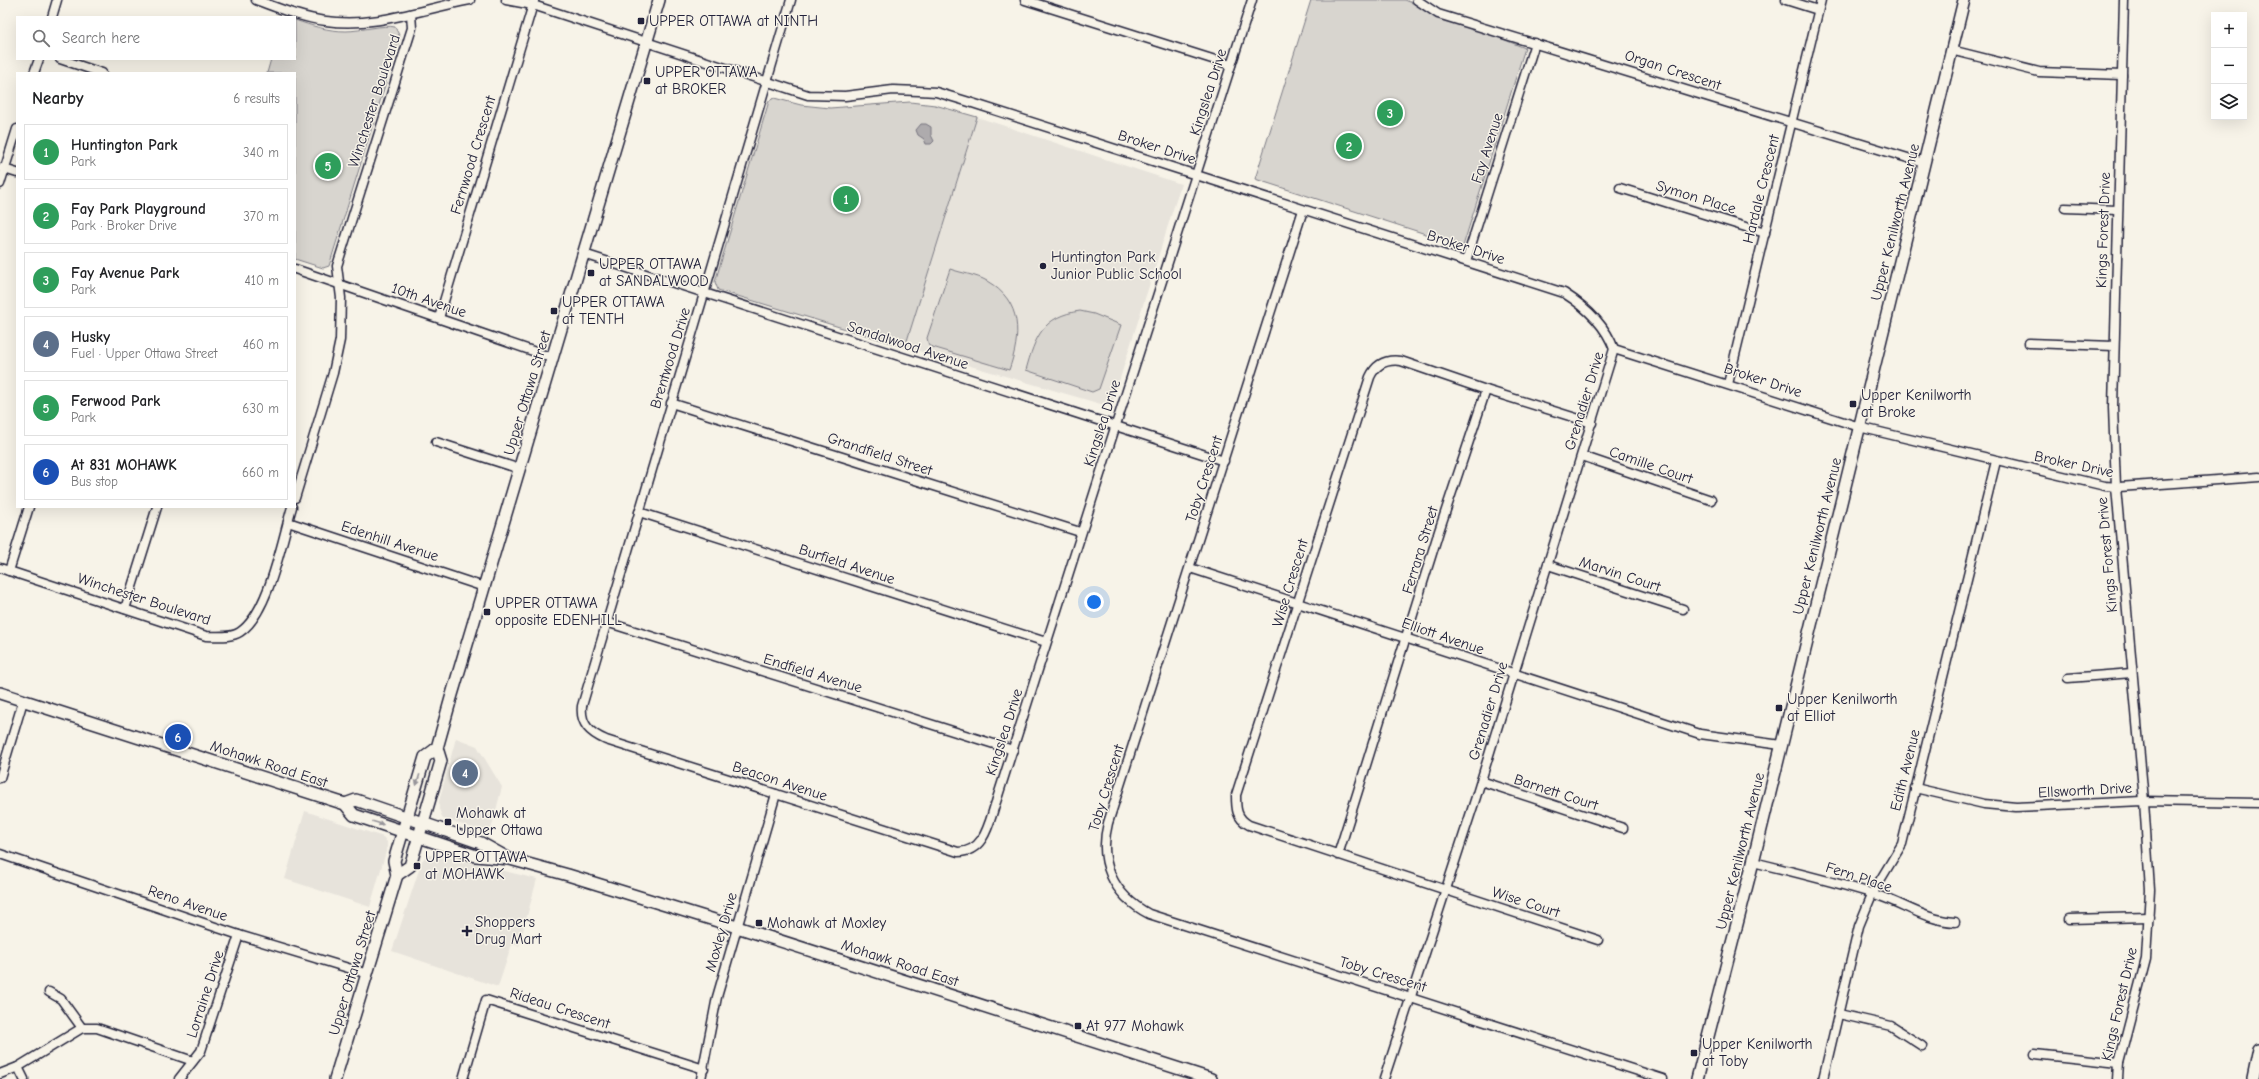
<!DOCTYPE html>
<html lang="en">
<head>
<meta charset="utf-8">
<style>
  body { margin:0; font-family:"Comic Neue",sans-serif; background:#f2f2f2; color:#202124 }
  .controls { position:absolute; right:12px; top:12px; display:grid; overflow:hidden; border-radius:0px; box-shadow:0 4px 16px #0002 }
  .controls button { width:36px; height:36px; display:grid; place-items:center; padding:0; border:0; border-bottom:1px solid #e0e0e0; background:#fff; color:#202124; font:20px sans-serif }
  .you { position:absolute; left:1094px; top:602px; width:14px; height:14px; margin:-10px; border:3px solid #fff; border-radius:50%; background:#1a73e8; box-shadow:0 0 0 6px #1a73e833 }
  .badge { display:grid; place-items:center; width:26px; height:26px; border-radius:50%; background:#2563eb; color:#fff; font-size:13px; font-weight:700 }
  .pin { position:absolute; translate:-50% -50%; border:2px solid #fff; box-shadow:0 1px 4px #0006 }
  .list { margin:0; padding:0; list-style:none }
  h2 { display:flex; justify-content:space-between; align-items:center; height:52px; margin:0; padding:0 16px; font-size:17px }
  h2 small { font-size:13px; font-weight:400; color:#757577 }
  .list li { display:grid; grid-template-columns:26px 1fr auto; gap:12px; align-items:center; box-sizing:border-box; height:56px; margin:0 8px 8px; padding:0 8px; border:1px solid #e0e0e0; border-radius:0px }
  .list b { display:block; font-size:15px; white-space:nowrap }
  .list p { margin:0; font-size:13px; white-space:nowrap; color:#757577 }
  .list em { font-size:13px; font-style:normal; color:#757577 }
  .icon { flex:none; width:22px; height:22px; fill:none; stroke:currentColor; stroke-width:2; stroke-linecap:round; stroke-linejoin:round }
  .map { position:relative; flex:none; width:2259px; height:1079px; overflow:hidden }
  .search { position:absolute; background:#fff; box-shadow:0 4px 16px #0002; left:16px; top:16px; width:280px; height:44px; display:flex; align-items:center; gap:10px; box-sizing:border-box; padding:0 14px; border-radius:0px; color:#757577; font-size:15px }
  .panel { position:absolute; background:#fff; box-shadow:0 4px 16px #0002; left:16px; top:72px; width:280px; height:436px; border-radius:0px }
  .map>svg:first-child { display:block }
  .built { fill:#e7e3db }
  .green { fill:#d8d5cf; stroke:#7d7c85 }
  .water { fill:#aeabad; stroke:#76747f }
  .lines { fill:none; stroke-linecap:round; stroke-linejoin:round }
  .street-casing { stroke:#22223b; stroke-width:11 }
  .secondary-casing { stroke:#22223b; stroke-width:14 }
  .street { stroke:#f7f3e8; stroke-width:8 }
  .secondary { stroke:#f7f3e8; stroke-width:11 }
  .oneway { fill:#97959a }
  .poi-dot { fill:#22223b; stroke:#f7f3e8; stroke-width:1.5 }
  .labels { text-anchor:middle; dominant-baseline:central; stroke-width:3; stroke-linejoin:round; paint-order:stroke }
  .poi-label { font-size:15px; fill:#22223b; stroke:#f7f3e8; text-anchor:start }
  .street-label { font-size:15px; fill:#22223b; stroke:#f7f3e8 }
</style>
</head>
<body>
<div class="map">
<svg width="2259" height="1079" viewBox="0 0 2259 1079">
  <rect width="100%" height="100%" fill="#f7f3e8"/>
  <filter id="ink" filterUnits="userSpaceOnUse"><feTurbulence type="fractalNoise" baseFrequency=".025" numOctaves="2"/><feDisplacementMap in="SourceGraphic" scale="8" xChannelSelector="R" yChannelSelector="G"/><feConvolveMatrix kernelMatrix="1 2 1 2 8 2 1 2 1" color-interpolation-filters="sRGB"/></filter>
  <g filter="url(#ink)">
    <g class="built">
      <path d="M977,117L1181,184L1111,407L905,347Z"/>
      <path d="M456,738L477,746L502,787L490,833L443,819L439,809V801Z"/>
      <path d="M305,811L383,837L387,842V848L370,907L285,879Z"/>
      <path d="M435,854L537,879L519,946L512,944L498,987L392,951L422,861L426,856Z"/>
    </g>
    <g class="green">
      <path d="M1311,0H1405L1525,48L1463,246L1255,179Z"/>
      <path d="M295,20C312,26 328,31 346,31C361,31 384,24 395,27L400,37L329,266L323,268L295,259V73H267L271,59H295Z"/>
      <path d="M774,98L801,105L830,108L910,102L935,105L977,117L905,347L718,290L715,282L769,101Z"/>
      <path d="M950,269C961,273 977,275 987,281C1023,302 1021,336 1009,370L929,346L927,338Z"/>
      <path d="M1080,311L1094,314L1121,325L1099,389L1092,392L1026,370C1035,337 1043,316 1080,311Z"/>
    </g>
    <path class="water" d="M921,124H926L931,127V135L934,141L931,144H926L924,139L918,135L916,130Z"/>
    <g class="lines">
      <g class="street-casing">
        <g id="street">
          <path d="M256,0C278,8 302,18 326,21C376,28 421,9 470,0"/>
          <path d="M506,0L533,5L808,95L845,96L893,90L919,91L936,92L966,101L1564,293C1586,307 1605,324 1614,349"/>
          <path d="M791,0L582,706C580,724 590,733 606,740L958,852C985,852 989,822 996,802C1080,534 1167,268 1252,0"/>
          <path d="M1025,0L1231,65"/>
          <path d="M1417,0L1438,14L1924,163"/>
          <path d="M1786,0L1818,10"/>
          <path d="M52,17L57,0"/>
          <path d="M1951,50L2039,72L2122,75"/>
          <path d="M60,59L102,73"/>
          <path d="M34,73L39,59"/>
          <path d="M1,168L17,173"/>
          <path d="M0,184L17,129"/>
          <path d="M1620,188L1765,233"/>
          <path d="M2065,208L2117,210"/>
          <path d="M1303,210L1108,823C1098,862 1113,895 1149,914L1663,1079"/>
          <path d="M584,254L1224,461"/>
          <path d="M1466,261L1535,43"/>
          <path d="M295,269L553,358"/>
          <path d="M439,318L534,1"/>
          <path d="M2029,343L2114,346"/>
          <path d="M1614,349L1863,428L2105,486L2119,487L2259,477"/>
          <path d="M1728,384L1821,0"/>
          <path d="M671,403L1080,532"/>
          <path d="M1592,423L1486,390L1401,361C1387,359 1376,364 1370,377L1236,795C1236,808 1236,818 1249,825L1598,940"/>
          <path d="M436,442L520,469"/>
          <path d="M1582,456L1711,500"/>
          <path d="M295,498L333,373L340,340L341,298L337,266L412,28L411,14"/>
          <path d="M639,512L1046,642"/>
          <path d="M288,522L484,587"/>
          <path d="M1548,565L1683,609"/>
          <path d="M0,568L206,636C217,636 231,638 240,632C269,613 282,540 292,507"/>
          <path d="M1190,568L1700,734L1781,745"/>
          <path d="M9,571L29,507"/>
          <path d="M125,609L157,507"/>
          <path d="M606,622L1013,750"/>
          <path d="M2068,678L2132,673"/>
          <path d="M0,778L23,701"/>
          <path d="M1481,781L1623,828"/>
          <path d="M1915,788L1984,804L2016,807L2142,801L2259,803"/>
          <path d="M0,854L239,935L368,974"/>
          <path d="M1338,855L1439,531L1486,390"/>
          <path d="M1753,862C1794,872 1835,882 1874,894C1903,903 1925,920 1955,922"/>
          <path d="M2069,919L2149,917"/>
          <path d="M49,992L61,999L82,1028"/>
          <path d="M1839,1014L1891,1026L1922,1046"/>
          <path d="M2035,1054L2119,1063"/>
          <path d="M18,1067L24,1079"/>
          <path d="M0,1074L18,1067L82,1028H97L193,1061"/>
          <path d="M179,1079L201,1051L239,935"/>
          <path d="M463,1079L486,1000L704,1069"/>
          <path d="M701,1079L717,997L776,794"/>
          <path d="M1384,1079L1476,797L1614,349"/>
          <path d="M1823,1079L1859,926L1873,892L1902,844L1996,461"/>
          <path d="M2118,1079L2119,1063L2146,959L2150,890L2144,801L2116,487L2113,407L2124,0"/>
        </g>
      </g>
      <g class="secondary-casing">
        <g id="secondary">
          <path d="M0,693L345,804L354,815L476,856L510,859L568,875L737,927L1211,1079"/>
          <path d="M345,804L356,800L481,843L506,857"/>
          <path d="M397,875L410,866L419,836L441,761L437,748L451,698L659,0"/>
          <path d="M335,1079L397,875L394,861L425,757L437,748"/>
          <path d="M1697,1079L1753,862L1964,0"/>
          <path d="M2253,1079L2259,1050"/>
        </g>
      </g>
      <use href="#street" class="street"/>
      <use href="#secondary" class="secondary"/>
    </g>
    <defs><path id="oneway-solid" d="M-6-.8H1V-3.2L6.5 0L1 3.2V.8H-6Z"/></defs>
    <g class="oneway">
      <use href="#oneway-solid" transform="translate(418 780) rotate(107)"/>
      <use href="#oneway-solid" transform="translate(378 823) rotate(17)"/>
    </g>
  </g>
  <g class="poi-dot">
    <rect x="637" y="17" width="8" height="8" rx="2"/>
    <rect x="643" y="77" width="8" height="8" rx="2"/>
    <circle cx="1043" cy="266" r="4"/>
    <rect x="587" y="269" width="8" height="8" rx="2"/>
    <rect x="550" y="307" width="8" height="8" rx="2"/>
    <rect x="1849" y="400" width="8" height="8" rx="2"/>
    <rect x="483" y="608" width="8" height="8" rx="2"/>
    <rect x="1775" y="704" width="8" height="8" rx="2"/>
    <rect x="444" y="818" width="8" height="8" rx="2"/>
    <rect x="413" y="862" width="8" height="8" rx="2"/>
    <rect x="755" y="919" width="8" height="8" rx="2"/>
    <path d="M465 925h4v4h4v4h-4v4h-4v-4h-4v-4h4z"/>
    <rect x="1074" y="1022" width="8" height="8" rx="2"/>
    <rect x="1690" y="1049" width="8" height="8" rx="2"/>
  </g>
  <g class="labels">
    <g class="poi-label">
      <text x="649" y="21">UPPER OTTAWA at NINTH</text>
      <text x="655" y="72">UPPER OTTAWA<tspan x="655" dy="17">at BROKER</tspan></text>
      <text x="1051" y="257">Huntington Park<tspan x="1051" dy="17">Junior Public School</tspan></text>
      <text x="599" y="264">UPPER OTTAWA<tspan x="599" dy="17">at SANDALWOOD</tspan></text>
      <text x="562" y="302">UPPER OTTAWA<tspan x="562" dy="17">at TENTH</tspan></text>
      <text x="1861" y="395">Upper Kenilworth<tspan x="1861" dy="17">at Broke</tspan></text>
      <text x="495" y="603">UPPER OTTAWA<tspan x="495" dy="17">opposite EDENHILL</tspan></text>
      <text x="1787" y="699">Upper Kenilworth<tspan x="1787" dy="17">at Elliot</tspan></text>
      <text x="456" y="813">Mohawk at<tspan x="456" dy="17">Upper Ottawa</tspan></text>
      <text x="425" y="857">UPPER OTTAWA<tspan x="425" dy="17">at MOHAWK</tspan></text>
      <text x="475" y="922">Shoppers<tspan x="475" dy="17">Drug Mart</tspan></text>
      <text x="767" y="923">Mohawk at Moxley</text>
      <text x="1086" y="1026">At 977 Mohawk</text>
      <text x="1702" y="1044">Upper Kenilworth<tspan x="1702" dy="17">at Toby</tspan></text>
    </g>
    <g class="street-label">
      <text transform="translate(1673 70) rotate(18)">Organ Crescent</text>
      <text transform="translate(1208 92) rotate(-72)">Kingslea Drive</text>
      <text transform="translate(374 101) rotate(-72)">Winchester Boulevard</text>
      <text transform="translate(1157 147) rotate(18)">Broker Drive</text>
      <text transform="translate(1487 148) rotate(-72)">Fay Avenue</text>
      <text transform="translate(473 155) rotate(-73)">Fernwood Crescent</text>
      <text transform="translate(1761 189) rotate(-76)">Hardale Crescent</text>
      <text transform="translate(1696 197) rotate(17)">Symon Place</text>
      <text transform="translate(1895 222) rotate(-76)">Upper Kenilworth Avenue</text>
      <text transform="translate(2103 230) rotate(-88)">Kings Forest Drive</text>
      <text transform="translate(1466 247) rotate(18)">Broker Drive</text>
      <text transform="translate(429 300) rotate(19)">10th Avenue</text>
      <text transform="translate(908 345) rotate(18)">Sandalwood Avenue</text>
      <text transform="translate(670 358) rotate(-73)">Brentwood Drive</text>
      <text transform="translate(1763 380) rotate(18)">Broker Drive</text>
      <text transform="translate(527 393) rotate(-73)">Upper Ottawa Street</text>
      <text transform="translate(1584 401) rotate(-73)">Grenadier Drive</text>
      <text transform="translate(1102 423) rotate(-72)">Kingslea Drive</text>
      <text transform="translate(880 454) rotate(18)">Grandfield Street</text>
      <text transform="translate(2074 464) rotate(12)">Broker Drive</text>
      <text transform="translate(1651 465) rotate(19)">Camille Court</text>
      <text transform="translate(1204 479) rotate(-72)">Toby Crescent</text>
      <text transform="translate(1817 536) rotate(-76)">Upper Kenilworth Avenue</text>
      <text transform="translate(390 541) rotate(18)">Edenhill Avenue</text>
      <text transform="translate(1420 550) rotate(-73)">Ferrara Street</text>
      <text transform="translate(2107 555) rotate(-95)">Kings Forest Drive</text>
      <text transform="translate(847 564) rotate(18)">Burfield Avenue</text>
      <text transform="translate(1620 574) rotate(18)">Marvin Court</text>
      <text transform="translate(1290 583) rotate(-73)">Wise Crescent</text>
      <text transform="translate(144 599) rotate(18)">Winchester Boulevard</text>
      <text transform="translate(1443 636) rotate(19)">Elliott Avenue</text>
      <text transform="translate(813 673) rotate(17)">Endfield Avenue</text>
      <text transform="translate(1488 711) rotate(-73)">Grenadier Drive</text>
      <text transform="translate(1004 732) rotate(-72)">Kingslea Drive</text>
      <text transform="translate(269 764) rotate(18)">Mohawk Road East</text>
      <text transform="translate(1905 770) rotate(-76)">Edith Avenue</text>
      <text transform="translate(780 781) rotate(18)">Beacon Avenue</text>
      <text transform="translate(1106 788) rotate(-73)">Toby Crescent</text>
      <text transform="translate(2085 790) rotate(-3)">Ellsworth Drive</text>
      <text transform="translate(1556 792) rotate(18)">Barnett Court</text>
      <text transform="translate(1740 851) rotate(-76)">Upper Kenilworth Avenue</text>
      <text transform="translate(1859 877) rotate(18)">Fern Place</text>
      <text transform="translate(1526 902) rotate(18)">Wise Court</text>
      <text transform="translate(188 903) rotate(19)">Reno Avenue</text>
      <text transform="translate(721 932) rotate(-74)">Moxley Drive</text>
      <text transform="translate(900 963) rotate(18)">Mohawk Road East</text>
      <text transform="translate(352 973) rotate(-73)">Upper Ottawa Street</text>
      <text transform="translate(1383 974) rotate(17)">Toby Crescent</text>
      <text transform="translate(205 994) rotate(-72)">Lorraine Drive</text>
      <text transform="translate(2119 1004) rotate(-77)">Kings Forest Drive</text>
      <text transform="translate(560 1008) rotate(18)">Rideau Crescent</text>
    </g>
  </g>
</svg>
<div class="controls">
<button>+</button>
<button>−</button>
<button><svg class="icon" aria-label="layers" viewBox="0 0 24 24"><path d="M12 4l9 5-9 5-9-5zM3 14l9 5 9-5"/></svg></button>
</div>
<div class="you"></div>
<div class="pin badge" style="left:846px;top:199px;background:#2e9e5b">1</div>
<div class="pin badge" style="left:1349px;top:146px;background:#2e9e5b">2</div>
<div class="pin badge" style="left:1390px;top:113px;background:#2e9e5b">3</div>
<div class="pin badge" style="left:465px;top:773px;background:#5c6f8a">4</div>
<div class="pin badge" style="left:328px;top:166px;background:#2e9e5b">5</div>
<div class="pin badge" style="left:178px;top:737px;background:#1a4fb4">6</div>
<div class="search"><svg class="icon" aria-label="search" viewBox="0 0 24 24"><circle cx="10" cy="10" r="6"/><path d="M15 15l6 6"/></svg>Search here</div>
<section class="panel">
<h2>Nearby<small>6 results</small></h2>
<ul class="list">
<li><span class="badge" style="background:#2e9e5b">1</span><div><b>Huntington Park</b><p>Park</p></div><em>340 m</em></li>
<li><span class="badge" style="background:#2e9e5b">2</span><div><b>Fay Park Playground</b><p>Park · Broker Drive</p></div><em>370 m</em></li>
<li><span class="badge" style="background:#2e9e5b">3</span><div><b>Fay Avenue Park</b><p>Park</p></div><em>410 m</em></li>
<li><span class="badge" style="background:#5c6f8a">4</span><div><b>Husky</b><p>Fuel · Upper Ottawa Street</p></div><em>460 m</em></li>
<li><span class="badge" style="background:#2e9e5b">5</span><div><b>Ferwood Park</b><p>Park</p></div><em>630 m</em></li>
<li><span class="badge" style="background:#1a4fb4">6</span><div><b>At 831 MOHAWK</b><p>Bus stop</p></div><em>660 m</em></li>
</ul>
</section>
</div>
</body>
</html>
